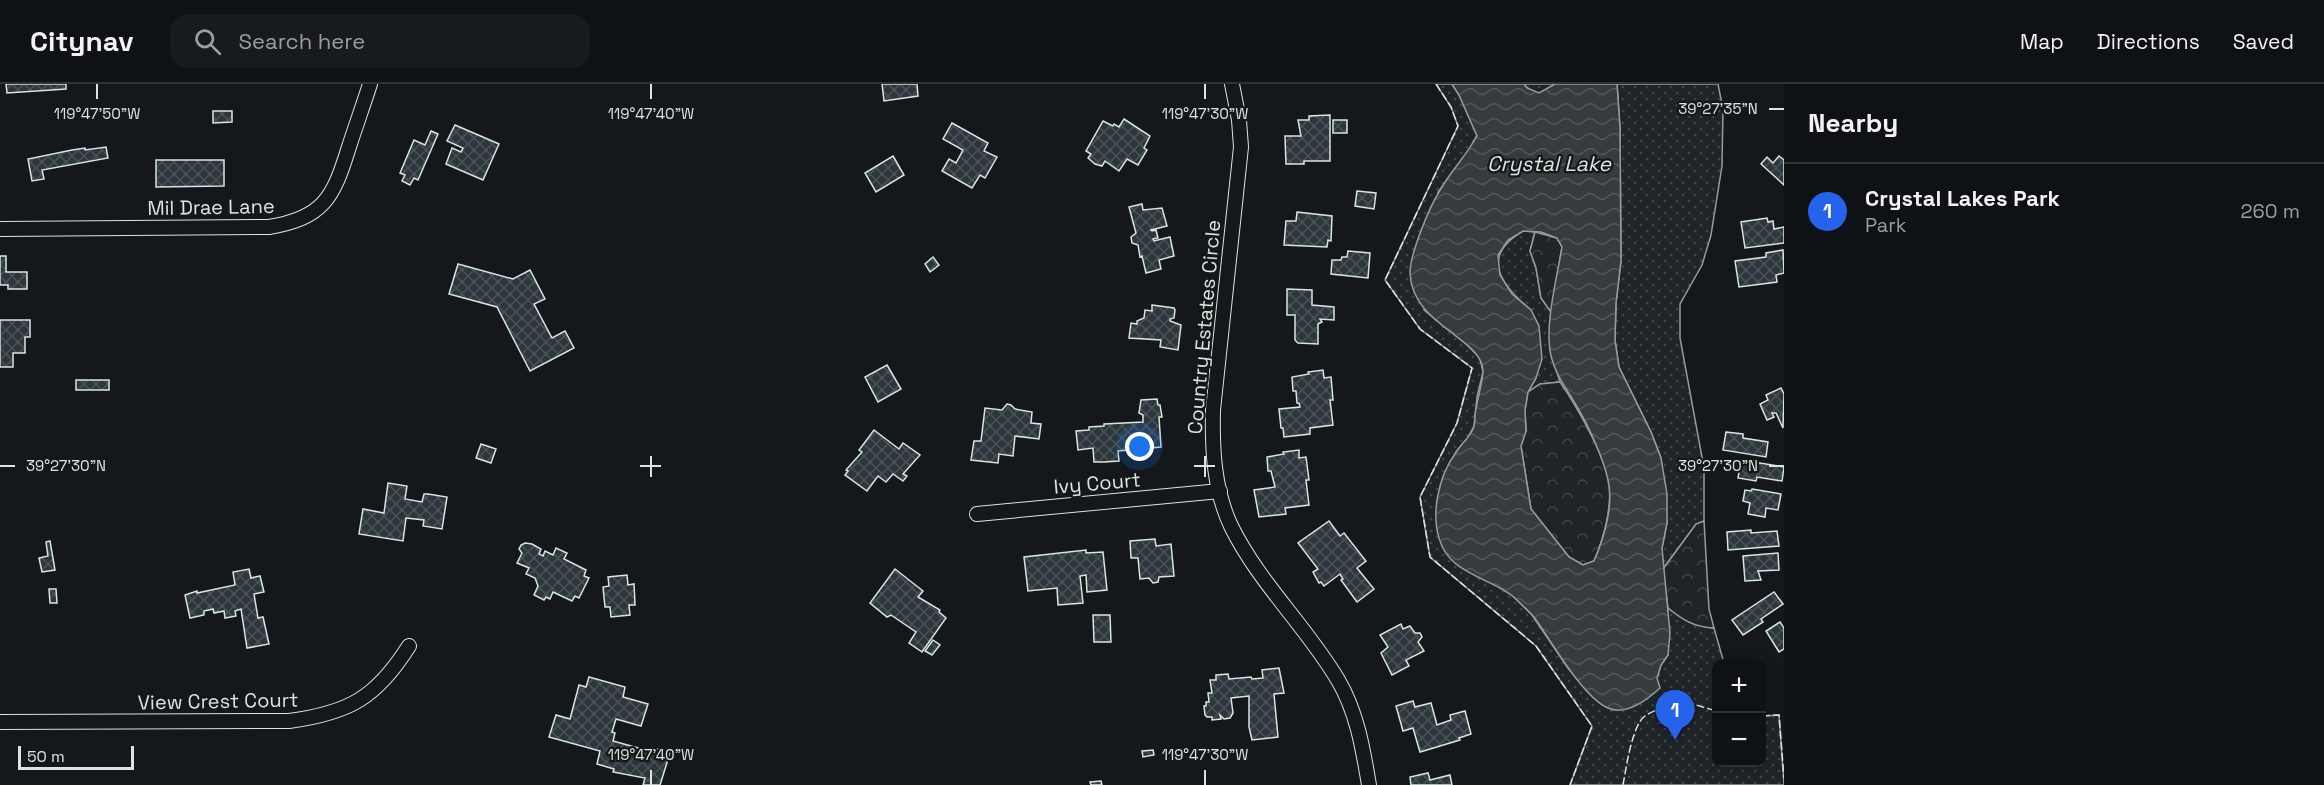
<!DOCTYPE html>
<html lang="en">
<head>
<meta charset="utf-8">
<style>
  body { margin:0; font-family:"Space Grotesk",sans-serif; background:#181b1e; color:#f1f3f6 }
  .controls { position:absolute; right:18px; bottom:18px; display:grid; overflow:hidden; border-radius:12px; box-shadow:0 3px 15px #0003 }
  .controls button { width:54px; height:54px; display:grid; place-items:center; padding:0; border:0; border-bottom:2px solid #2f3234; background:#0f1215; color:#f1f3f6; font:30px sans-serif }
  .scale { position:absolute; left:18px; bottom:15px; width:116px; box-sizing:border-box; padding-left:6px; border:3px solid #d8e6dc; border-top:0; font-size:16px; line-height:21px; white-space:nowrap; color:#d8e6dc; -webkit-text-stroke:4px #14181c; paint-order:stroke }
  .you { position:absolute; left:1140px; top:363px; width:21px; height:21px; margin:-15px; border:4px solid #fff; border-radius:50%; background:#1a73e8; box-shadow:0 0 0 9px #1a73e833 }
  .badge { display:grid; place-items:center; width:39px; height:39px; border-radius:50%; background:#2563eb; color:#fff; font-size:20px; font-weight:700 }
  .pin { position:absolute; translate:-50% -50px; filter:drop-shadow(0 2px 3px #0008) }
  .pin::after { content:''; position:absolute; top:32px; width:21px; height:18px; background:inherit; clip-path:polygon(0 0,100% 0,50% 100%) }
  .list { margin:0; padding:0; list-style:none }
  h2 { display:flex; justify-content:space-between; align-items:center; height:78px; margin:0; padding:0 24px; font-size:26px }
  h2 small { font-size:20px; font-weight:400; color:#9b9ea0 }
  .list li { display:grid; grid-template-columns:39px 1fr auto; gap:18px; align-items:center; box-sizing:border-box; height:96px; padding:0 24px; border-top:2px solid #2f3234 }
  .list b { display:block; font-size:22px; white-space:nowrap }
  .list p { margin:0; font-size:20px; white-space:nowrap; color:#9b9ea0 }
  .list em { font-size:20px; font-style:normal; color:#9b9ea0 }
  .icon { flex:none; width:33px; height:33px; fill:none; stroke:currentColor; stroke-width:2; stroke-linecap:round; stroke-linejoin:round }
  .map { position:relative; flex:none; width:1784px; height:701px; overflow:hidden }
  header { display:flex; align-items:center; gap:36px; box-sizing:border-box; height:84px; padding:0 30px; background:#0f1215; border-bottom:2px solid #2f3234 }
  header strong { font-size:28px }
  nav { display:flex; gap:33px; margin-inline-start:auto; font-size:21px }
  .search { width:420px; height:54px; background:#181b1e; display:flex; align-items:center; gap:15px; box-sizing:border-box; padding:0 21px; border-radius:18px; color:#9b9ea0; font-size:22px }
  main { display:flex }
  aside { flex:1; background:#0f1215 }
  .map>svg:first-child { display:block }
  .grass { fill:url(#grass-dots); stroke:#939e99; stroke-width:1.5 }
  .forest { fill:url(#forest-crowns); stroke:#939e99; stroke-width:1.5 }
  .water { fill:url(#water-waves); stroke:#939e99; stroke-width:1.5; fill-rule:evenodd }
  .building { fill:url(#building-cross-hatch); stroke:#d8e6dc; stroke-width:1.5 }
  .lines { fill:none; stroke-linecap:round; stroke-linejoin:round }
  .minor-casing { stroke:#d8e6dc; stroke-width:16 }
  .minor { stroke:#14181c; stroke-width:14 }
  .fence { stroke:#d8e6dc; stroke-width:1.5; stroke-dasharray:8 3; stroke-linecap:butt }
  .ticks { fill:none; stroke:#d8e6dc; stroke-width:2 }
  .labels { text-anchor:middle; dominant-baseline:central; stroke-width:4.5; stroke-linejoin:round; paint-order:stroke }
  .street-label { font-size:20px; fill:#d8e6dc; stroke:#14181c }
  .water-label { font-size:21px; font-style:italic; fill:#d8e6dc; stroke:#14181c }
  .ticks-label { font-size:15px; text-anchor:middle; fill:#d8e6dc; stroke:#14181c; stroke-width:4.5; stroke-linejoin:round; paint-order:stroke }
</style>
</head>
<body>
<header>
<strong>Citynav</strong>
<div class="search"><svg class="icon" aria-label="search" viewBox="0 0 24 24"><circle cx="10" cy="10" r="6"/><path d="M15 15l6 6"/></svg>Search here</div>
<nav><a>Map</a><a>Directions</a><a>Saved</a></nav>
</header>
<main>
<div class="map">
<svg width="1784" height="701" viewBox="0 0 1784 701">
  <defs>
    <pattern id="grass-dots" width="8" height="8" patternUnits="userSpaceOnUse" patternTransform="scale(1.5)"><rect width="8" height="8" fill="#202428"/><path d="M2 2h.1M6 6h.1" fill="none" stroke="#404447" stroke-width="1.8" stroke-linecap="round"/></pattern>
    <pattern id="forest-crowns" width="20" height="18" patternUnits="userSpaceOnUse" patternTransform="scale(1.5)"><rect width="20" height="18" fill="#202428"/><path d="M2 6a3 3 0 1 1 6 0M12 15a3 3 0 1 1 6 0" fill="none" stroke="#404447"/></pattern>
    <pattern id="water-waves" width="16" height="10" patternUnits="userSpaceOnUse" patternTransform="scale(1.5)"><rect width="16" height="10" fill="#363b3e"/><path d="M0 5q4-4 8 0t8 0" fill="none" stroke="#525759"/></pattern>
    <pattern id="building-cross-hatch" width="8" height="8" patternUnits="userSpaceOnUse" patternTransform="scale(1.5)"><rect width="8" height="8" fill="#2c363c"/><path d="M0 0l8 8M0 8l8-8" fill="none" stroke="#4a5358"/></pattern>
  </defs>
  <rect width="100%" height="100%" fill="#14181c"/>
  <g class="grass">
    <path d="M1436,0H1452L1459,11L1477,51L1467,70L1438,108L1424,226L1467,261L1480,274L1483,288L1477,313L1474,342L1467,355L1456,368L1443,393L1437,419L1442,462L1452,476L1511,510L1532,531L1568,584L1589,609L1657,594L1661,581L1668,571V524C1683,536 1694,543 1714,544L1724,579L1716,580V678H1762V632L1779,631L1784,701H1570L1592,642L1536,562L1430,473L1420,413L1457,339L1472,284L1420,245L1385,196L1458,42L1451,23Z"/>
    <path d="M1524,0H1555L1539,10L1527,4Z"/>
    <path d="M1617,0H1718L1723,25L1722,82L1711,151L1702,181L1680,220V254L1704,384V437L1696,440L1663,485L1662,464L1667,439L1661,374L1651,348L1619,283L1615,256L1616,219L1621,177L1620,44Z"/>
    <path d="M1523,147L1535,148L1530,167L1536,184L1541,214L1551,228V270L1560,298L1540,300L1528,308L1536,294L1531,226C1501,201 1479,173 1523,147Z"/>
  </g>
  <g class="forest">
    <path d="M1535,148L1557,154L1562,163L1551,228L1541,214L1536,184L1530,167Z"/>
    <path d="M1560,298C1576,321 1605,371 1609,399C1612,424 1604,454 1594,477L1583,481L1569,473L1531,425L1521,362L1526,347L1525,326L1528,308L1540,300Z"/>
    <path d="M1704,437L1709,525L1714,544C1694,543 1683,536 1668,524L1663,485L1696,440Z"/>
  </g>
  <path class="water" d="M1452,0H1524L1527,4L1539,9L1555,0H1617L1620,43L1621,177L1616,219L1615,256L1619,283L1651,348L1661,374L1667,410V439L1662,464L1670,549L1668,571L1661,581L1657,594L1660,604C1647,616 1626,632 1608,624C1583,614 1550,555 1534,533C1529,527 1523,522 1518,517C1496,495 1455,492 1442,462C1429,433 1438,392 1457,367C1462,359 1469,354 1473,345C1475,341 1475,337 1475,332C1476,319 1483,298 1483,287C1482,253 1412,242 1410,189C1410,170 1429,124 1439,108C1450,88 1466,72 1477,52L1459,11ZM1523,147L1541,148L1557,154L1562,163C1557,194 1544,242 1551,272C1556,292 1566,303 1576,321C1588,341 1603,373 1608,396C1614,421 1604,454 1594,477L1583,481L1569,473L1531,425L1521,362L1526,347L1525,326L1528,308L1536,294L1542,275L1539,242L1531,226L1512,210L1500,191L1498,171L1508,156Z"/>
  <g class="building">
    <path d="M6,0H66V5L7,9Z"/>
    <path d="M882,0H917L918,12L884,17Z"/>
    <path d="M213,27H232V38L213,39Z"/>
    <path d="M1330,31V77H1304V80H1286L1285,52H1301L1298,36H1309V32Z"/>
    <path d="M1124,35L1150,52L1144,64L1147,66L1138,81L1127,75L1119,87L1105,77L1102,82L1095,80L1088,74L1091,70L1086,67L1103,37L1113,42L1114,40L1119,43Z"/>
    <rect x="1333" y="36" width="14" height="13"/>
    <path d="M952,39L988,59L984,67L997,73L985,94L980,91L972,104L942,87L949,75L956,79L963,66L943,55Z"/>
    <path d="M455,41L499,60L483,96L446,80L452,64L461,68L463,64L447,57Z"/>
    <path d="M431,47L438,50L418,96L414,94L410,101L402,97L405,91L400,89L414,56L425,61Z"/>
    <path d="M106,63L108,74L42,86L44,95L32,97L28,75L72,66L85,64V66Z"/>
    <path d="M893,72L904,91L876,108L865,89Z"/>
    <path d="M1779,72L1784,76V101L1761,80L1767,73L1773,79Z"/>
    <path d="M156,76H224V102L156,103Z"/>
    <path d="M1357,107L1376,109L1374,125L1355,122Z"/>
    <path d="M1142,120L1143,126L1162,124L1167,142L1151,146L1152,147L1156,146L1158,154L1153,155L1154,157L1170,153L1174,172L1159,176L1161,185L1146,189L1142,172L1140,173L1138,161L1132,159L1131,153L1136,149L1129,123Z"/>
    <path d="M1297,128L1332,132L1331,157L1328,156L1327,163L1284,161L1286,137H1296Z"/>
    <path d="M1767,134L1768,138L1773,137L1774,145L1784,143V159L1745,164L1741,138Z"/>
    <path d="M1783,166L1784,189L1776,191L1777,198L1739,203L1735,177L1766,173V169Z"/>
    <path d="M1348,167L1370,169L1368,194L1331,190L1332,176H1341L1342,173H1347Z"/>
    <path d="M0,172H6V188H27V205H8V201H0Z"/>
    <path d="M933,173L939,181L930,188L925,180Z"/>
    <path d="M458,180L513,195L530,186L545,215L534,220L552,254L565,247L574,264L530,287L497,223L449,210Z"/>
    <path d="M1287,205L1312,206V221L1334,223V236L1320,235L1322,238L1318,240V260L1298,259L1295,256V231H1287Z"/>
    <path d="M1152,221L1174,224L1175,226L1174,234L1170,235V237L1181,241L1178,266L1160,263L1161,256L1129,254L1131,239L1137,240V237L1144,234L1145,226L1152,227Z"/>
    <path d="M0,236H30V253H25V269H13V283H0Z"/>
    <path d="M887,281L901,305L878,318L865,293Z"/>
    <path d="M1323,286L1324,294L1331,293L1333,316H1330L1333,341L1310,344V350L1284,353L1283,344H1281L1279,325L1300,323L1299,319H1297L1296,307H1293L1292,293L1309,290L1308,288Z"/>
    <rect x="76" y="296" width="33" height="10"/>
    <path d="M1781,304L1784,310L1783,344L1776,329H1772L1774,333L1767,336L1760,320L1768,316L1766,311Z"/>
    <path d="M1157,315L1158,321H1160L1162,333H1159L1161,363L1118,367L1119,377L1104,378H1094L1093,364L1078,366L1076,347L1089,346V343L1104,342V340L1143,338V331L1139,329L1141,316Z"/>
    <path d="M1007,320L1011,321L1015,325L1032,328L1031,339L1041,340L1039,355L1015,352L1013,372L999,370L998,379L971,376L974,357H981L985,324L1002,326Z"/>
    <path d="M874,346L899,365L903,359L920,371L903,390L907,392L903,397L893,390L886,398L878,392L867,407L845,391L848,387L846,386L862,368L859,366Z"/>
    <path d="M1726,348L1743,350V354L1768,358L1766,373L1723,366Z"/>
    <path d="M481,360L496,365L491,379L476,374Z"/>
    <path d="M1299,366V374L1306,373L1309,396H1306L1309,421L1285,424L1286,430L1259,433L1254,406L1275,403L1271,387H1268L1267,373L1284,370L1283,368Z"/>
    <path d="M1741,376L1784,383L1782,397L1757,393L1756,397L1738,394Z"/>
    <path d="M388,399L407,402L405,415L422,418L424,410H428L447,413L442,445L423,442L424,436L406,434L403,457L359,450L363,425L384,429Z"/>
    <path d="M1752,405L1781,410L1778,426L1766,424L1765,433L1748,430L1750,419L1743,417L1745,406L1751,407Z"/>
    <path d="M1329,437L1340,452L1344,449L1366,477L1357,484L1374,505L1357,518L1341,496L1343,495L1340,490L1324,502L1321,498L1319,499L1313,488L1318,485L1298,459Z"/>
    <path d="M1751,446V449L1777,447L1779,462L1728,466L1727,448Z"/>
    <path d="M1155,455L1156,462L1171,460L1174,492L1159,493L1158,498L1153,499L1149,494L1140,495L1138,474H1131L1130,457Z"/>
    <path d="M50,457L55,486L42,488L39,474L48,472L46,458Z"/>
    <path d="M525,459L532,460L541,465L539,470L543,472L545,467L553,471L556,464L567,469L564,475L586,486L584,492L589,494L579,514L575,512L572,517L553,508L550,515L546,513L544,516L534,511L538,502L535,494L526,490L529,484L517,479L522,469L519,465L521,461Z"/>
    <path d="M1086,466V469L1103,468L1107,506L1087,508L1086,491L1080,492L1083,519L1058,521L1057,504L1028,507L1024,473Z"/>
    <path d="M1778,469L1779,486L1758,487L1761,496L1745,497L1743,472Z"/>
    <path d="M249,485L251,494L260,492L264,508L254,510L258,534L263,533L269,560L247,564L241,525L235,527L236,532L225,534L224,527L214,529L213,525L204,527V531L190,534L185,511L197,507V509L235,501L233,488Z"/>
    <path d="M895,485L923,507L918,513L940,526L939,528L946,534L922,568L909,559L916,548L891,531L887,533L870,519Z"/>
    <path d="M627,491L628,501L634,500L635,521H629L630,531L611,533L610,523H605L603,503L609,502L608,493Z"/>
    <path d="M49,505H56L57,519H50Z"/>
    <path d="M1774,508L1783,520L1761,535L1763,538L1743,551L1732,536Z"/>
    <path d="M1093,531H1110L1111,558H1094Z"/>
    <path d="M1780,538L1784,544V565L1779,568L1766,547Z"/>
    <path d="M1401,540L1403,545L1410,542L1415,549H1420L1422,553L1418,558L1424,567L1406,576L1409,582L1392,591L1381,569L1388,563L1380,551Z"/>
    <path d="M933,556L940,561L932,571L925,567Z"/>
    <path d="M1279,584L1284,609L1274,610L1278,653L1252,656L1249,643V612L1231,614L1233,629L1230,634L1224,635L1220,631L1221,635L1212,636V633H1207L1205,631L1204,622H1206V618H1209L1208,609H1212L1210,596H1216V591L1228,590L1229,595L1251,593L1252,595L1263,594L1262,586Z"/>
    <path d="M589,593L625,603L623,613L648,620L641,642L616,635L612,648L615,649L613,657L653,668L654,664L670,669L660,701H643L645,694L613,688L614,685L597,680L600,667L549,653L556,631L570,635L579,601L586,603Z"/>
    <path d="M1413,617L1415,623L1431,619L1437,641L1451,636L1450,631L1465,627L1471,650L1459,654L1460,656L1420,668L1413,644L1403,647L1396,622Z"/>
    <path d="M1153,666L1154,671L1143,673L1142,667Z"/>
    <path d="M1428,689L1430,696L1450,691L1452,701H1411L1410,693Z"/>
    <path d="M1101,697L1102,701H1091L1090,698Z"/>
  </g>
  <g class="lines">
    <g class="minor-casing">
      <g id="minor">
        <path d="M1232,0L1239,36L1241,63L1213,326C1212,365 1214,406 1231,442C1259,499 1306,542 1338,596C1357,628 1363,665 1369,701"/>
        <path d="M0,145L269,143C323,134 333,114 348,66C355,44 363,22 370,0"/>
        <path d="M977,430L1220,407"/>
        <path d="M0,638L289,637C349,629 376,614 409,562"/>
      </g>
    </g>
    <use href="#minor" class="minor"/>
    <g class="fence">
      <path d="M1436,0L1451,23L1458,42L1385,196L1420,245L1472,284L1457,339L1420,413L1430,473L1536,562L1592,642L1570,701"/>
      <path d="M1762,632L1779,631L1784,694"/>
      <path d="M1623,701C1626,685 1632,641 1645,632C1656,624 1664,627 1673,614L1716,627"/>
    </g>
  </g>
  <path class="ticks" d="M97,0V15M651,0V15M1205,0V15M1769,25H1784M651,372V393M1205,372V393M0,382H15M640,382H661M1194,382H1215M1769,382H1784M651,686V701M1205,686V701"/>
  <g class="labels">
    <g class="street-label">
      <text transform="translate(211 123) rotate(-1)">Mil Drae Lane</text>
      <text transform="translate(1204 243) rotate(-85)">Country Estates Circle</text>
      <text transform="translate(1097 399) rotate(-5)">Ivy Court</text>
      <text transform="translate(218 617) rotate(-1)">View Crest Court</text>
    </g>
    <g class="water-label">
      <text x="1549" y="79">Crystal Lake</text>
    </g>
  </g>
  <g class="ticks-label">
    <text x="1718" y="30">39°27'35"N</text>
    <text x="97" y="35">119°47'50"W</text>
    <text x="651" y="35">119°47'40"W</text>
    <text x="1205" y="35">119°47'30"W</text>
    <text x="66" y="387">39°27'30"N</text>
    <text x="1718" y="387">39°27'30"N</text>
    <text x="651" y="676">119°47'40"W</text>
    <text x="1205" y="676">119°47'30"W</text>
  </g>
</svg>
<div class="controls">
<button>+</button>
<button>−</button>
</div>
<div class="scale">50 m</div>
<div class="you"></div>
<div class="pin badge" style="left:1675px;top:656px">1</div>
</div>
<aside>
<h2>Nearby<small></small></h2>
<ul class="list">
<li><span class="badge">1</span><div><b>Crystal Lakes Park</b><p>Park</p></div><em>260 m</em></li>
</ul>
</aside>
</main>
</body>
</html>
